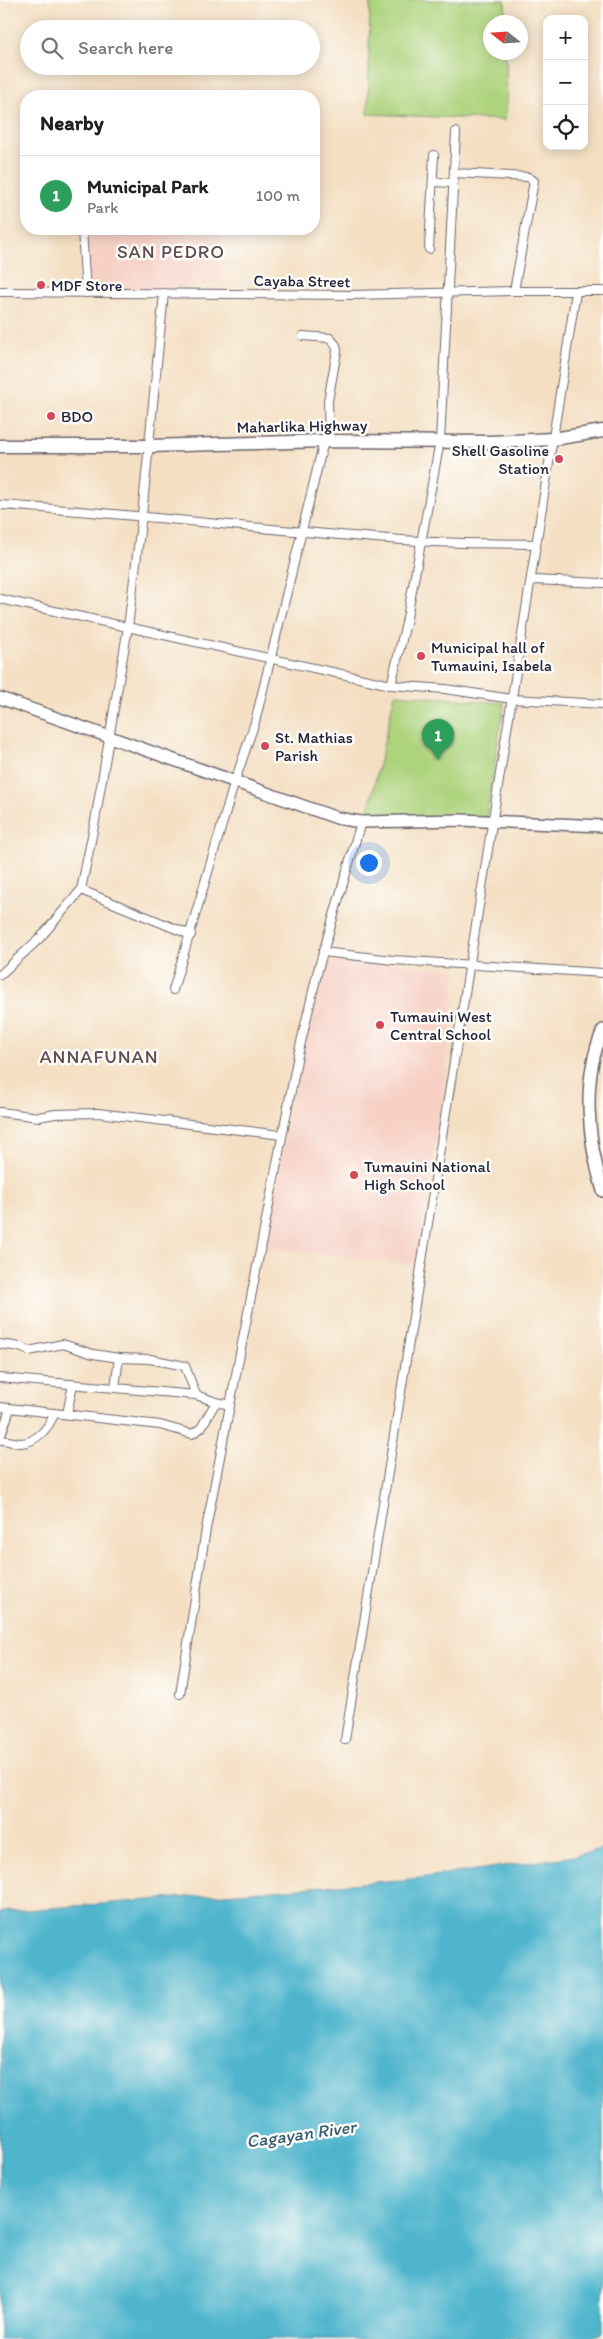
<!DOCTYPE html>
<html lang="en">
<head>
<meta charset="utf-8">
<style>
  body { margin:0; font-family:Itim,sans-serif; background:#f6f6f6; color:#222 }
  .controls { position:absolute; right:15px; top:15px; display:grid; overflow:hidden; border-radius:10px; box-shadow:0 2px 12px #0003 }
  .controls button { width:45px; height:45px; display:grid; place-items:center; padding:0; border:0; border-bottom:1px solid #e0e0e0; background:#fff; color:#222; font:25px sans-serif }
  .compass { position:absolute; left:483px; top:15px; width:45px; height:45px; border-radius:50%; background:#fff; box-shadow:0 2px 12px #0003; rotate:287deg }
  .you { position:absolute; left:368px; top:862px; width:18px; height:18px; margin:-12px; border:4px solid #fff; border-radius:50%; background:#1a73e8; box-shadow:0 0 0 8px #1a73e833 }
  .badge { display:grid; place-items:center; width:32px; height:32px; border-radius:50%; background:#ea580c; color:#fff; font-size:16px; font-weight:700 }
  .pin { position:absolute; translate:-50% -41px; filter:drop-shadow(0 1px 2px #0008) }
  .pin::after { content:''; position:absolute; top:26px; width:18px; height:15px; background:inherit; clip-path:polygon(0 0,100% 0,50% 100%) }
  .list { margin:0; padding:0; list-style:none }
  h2 { display:flex; justify-content:space-between; align-items:center; height:65px; margin:0; padding:0 20px; font-size:21px }
  h2 small { font-size:16px; font-weight:400; color:#767676 }
  .list li { display:grid; grid-template-columns:32px 1fr auto; gap:15px; align-items:center; box-sizing:border-box; height:80px; padding:0 20px; border-top:1px solid #e0e0e0 }
  .list b { display:block; font-size:19px; white-space:nowrap }
  .list p { margin:0; font-size:16px; white-space:nowrap; color:#767676 }
  .list em { font-size:16px; font-style:normal; color:#767676 }
  .icon { flex:none; width:28px; height:28px; fill:none; stroke:currentColor; stroke-width:2; stroke-linecap:round; stroke-linejoin:round }
  .map { position:relative; flex:none; width:603px; height:2339px; overflow:hidden }
  .search { position:absolute; background:#fff; box-shadow:0 2px 12px #0003; left:20px; top:20px; width:300px; height:55px; display:flex; align-items:center; gap:12px; box-sizing:border-box; padding:0 18px; border-radius:28px; color:#767676; font-size:19px }
  .panel { position:absolute; background:#fff; box-shadow:0 2px 12px #0003; left:20px; top:90px; width:300px; height:145px; border-radius:20px }
  .map>svg:first-child { display:block }
  .built { fill:#f7d1c6 }
  .green { fill:#add37d; stroke:#687a5c }
  .water { fill:#4fb5cd; stroke:#386c84 }
  .lines { fill:none; stroke-linecap:round; stroke-linejoin:round }
  .street-casing { stroke:#6c646b; stroke-width:10 }
  .secondary-casing { stroke:#6c646b; stroke-width:14 }
  .primary-casing { stroke:#6c646b; stroke-width:15 }
  .street { stroke:#fff; stroke-width:8 }
  .secondary { stroke:#fff; stroke-width:11 }
  .primary { stroke:#fff; stroke-width:12 }
  .poi-dot { fill:#d1495b; stroke:#fdfcf7; stroke-width:2 }
  .labels { text-anchor:middle; dominant-baseline:central; stroke-width:5; stroke-linejoin:round; paint-order:stroke }
  .street-label { font-size:16px; fill:#22223b; stroke:#fdfcf7 }
  .poi-label { font-size:16px; fill:#22223b; stroke:#fdfcf7; text-anchor:start }
  .water-label { font-size:18px; font-style:italic; fill:#345d75; stroke:#fdfcf7 }
  .quarter-label { font-size:19px; letter-spacing:1px; fill:#614c55; stroke:#fdfcf7 }
</style>
</head>
<body>
<div class="map">
<svg width="603" height="2339" viewBox="0 0 603 2339">
  <rect width="100%" height="100%" fill="#fdfcf7"/>
  <filter id="ink" filterUnits="userSpaceOnUse"><feTurbulence type="fractalNoise" baseFrequency=".02" numOctaves="2"/><feDisplacementMap in="SourceGraphic" scale="10" xChannelSelector="R" yChannelSelector="G"/><feConvolveMatrix kernelMatrix="1 2 1 2 8 2 1 2 1" color-interpolation-filters="sRGB"/></filter>
  <filter id="wash" filterUnits="userSpaceOnUse"><feTurbulence type="fractalNoise" baseFrequency=".0096" numOctaves="4" result="noise"/><feDisplacementMap in="SourceGraphic" scale="20" xChannelSelector="R" yChannelSelector="G"/><feGaussianBlur stdDeviation="1.12" result="paint"/><feColorMatrix in="noise" values="0 0 0 0 0 0 0 0 0 0 0 0 0 0 0 0 0 1.4 0 .05"/><feComposite in="paint" operator="in"/></filter>
  <g filter="url(#wash)">
    <rect width="100%" height="100%" fill="#f4dfc3"/>
    <g class="built">
      <path d="M85,229H220L221,283L154,291H88Z"/>
      <path d="M326,957L365,960L457,971L442,1103L416,1265L265,1248L296,1079Z"/>
    </g>
    <g class="green">
      <path d="M370,0H505L506,22H490V52L506,53L507,105L505,120L368,114Z"/>
      <path d="M395,694L504,703L486,818L367,817Z"/>
    </g>
    <path class="water" d="M603,1848V2333L586,2339H0V1912L412,1879L575,1856Z"/>
  </g>
  <g filter="url(#ink)">
    <g class="lines">
      <g class="street-casing">
        <g id="street">
          <path d="M454,173L528,177L534,181L514,291"/>
          <path d="M434,182L453,183"/>
          <path d="M82,229L86,293"/>
          <path d="M429,249L434,155"/>
          <path d="M0,292L351,295L514,291H603"/>
          <path d="M303,336L330,338L336,345L337,351L328,401L329,441"/>
          <path d="M0,505C140,514 279,532 418,541C457,544 497,543 536,544"/>
          <path d="M532,580L603,583"/>
          <path d="M0,599L391,685L445,689L512,699L603,704"/>
          <path d="M391,685L406,623L440,441L456,132"/>
          <path d="M81,890L191,935"/>
          <path d="M323,952L393,960L603,973"/>
          <path d="M0,975L40,938L81,890L95,821L128,627L142,515L164,293"/>
          <path d="M173,990L235,781L255,722L324,441"/>
          <path d="M0,1112L39,1117L55,1114L98,1113L282,1135"/>
          <path d="M0,1344L20,1347L29,1351L63,1344L93,1354L119,1358"/>
          <path d="M0,1378L196,1395L216,1402L230,1405"/>
          <path d="M115,1387L119,1358L150,1359L185,1366L196,1395"/>
          <path d="M0,1407L160,1425L192,1434L201,1428L216,1402"/>
          <path d="M67,1414L73,1384"/>
          <path d="M0,1438L10,1409"/>
          <path d="M0,1440C7,1440 14,1443 21,1443C37,1442 48,1428 54,1415"/>
          <path d="M180,1694L206,1529L298,1055L318,970L361,822"/>
          <path d="M345,1740C424,1257 500,775 576,292"/>
        </g>
      </g>
      <g class="secondary-casing">
        <g id="secondary">
          <path d="M0,698L337,818L361,822L460,820L603,826"/>
          <path d="M603,1030C581,1080 588,1141 603,1191"/>
        </g>
      </g>
      <g class="primary-casing">
        <path id="primary" d="M0,446H149L324,441L490,442L553,439L603,431"/>
      </g>
      <use href="#street" class="street"/>
      <use href="#secondary" class="secondary"/>
      <use href="#primary" class="primary"/>
    </g>
  </g>
  <g class="poi-dot">
    <circle cx="41" cy="285" r="5"/>
    <circle cx="51" cy="416" r="5"/>
    <circle cx="559" cy="459" r="5"/>
    <circle cx="421" cy="656" r="5"/>
    <circle cx="265" cy="746" r="5"/>
    <circle cx="380" cy="1025" r="5"/>
    <circle cx="354" cy="1175" r="5"/>
  </g>
  <g class="labels">
    <g class="street-label">
      <text transform="translate(302 281) rotate(1)">Cayaba Street</text>
      <text transform="translate(302 426) rotate(-1)">Maharlika Highway</text>
    </g>
    <g class="poi-label">
      <text x="51" y="285">MDF Store</text>
      <text x="61" y="416">BDO</text>
      <text x="549" y="450" text-anchor="end">Shell Gasoline<tspan x="549" dy="18">Station</tspan></text>
      <text x="431" y="647">Municipal hall of<tspan x="431" dy="18">Tumauini, Isabela</tspan></text>
      <text x="275" y="737">St. Mathias<tspan x="275" dy="18">Parish</tspan></text>
      <text x="390" y="1016">Tumauini West<tspan x="390" dy="18">Central School</tspan></text>
      <text x="364" y="1166">Tumauini National<tspan x="364" dy="18">High School</tspan></text>
    </g>
    <g class="water-label">
      <text transform="translate(301 2134) rotate(-8)">Cagayan River</text>
    </g>
    <g class="quarter-label">
      <text x="171" y="251">SAN PEDRO</text>
      <text x="99" y="1056">ANNAFUNAN</text>
    </g>
  </g>
</svg>
<div class="controls">
<button>+</button>
<button>−</button>
<button><svg class="icon" aria-label="locate" viewBox="0 0 24 24"><circle cx="12" cy="12" r="6"/><path d="M12 2v4M12 18v4M2 12h4M18 12h4"/></svg></button>
</div>
<svg class="compass" viewBox="-18 -18 36 36"><path d="M0-13l5 13h-10z" fill="#e53935"/><path d="M0 13l5-13h-10z" fill="#767676"/></svg>
<div class="you"></div>
<div class="pin badge" style="left:438px;top:760px;background:#2e9e5b">1</div>
<div class="search"><svg class="icon" aria-label="search" viewBox="0 0 24 24"><circle cx="10" cy="10" r="6"/><path d="M15 15l6 6"/></svg>Search here</div>
<section class="panel">
<h2>Nearby<small></small></h2>
<ul class="list">
<li><span class="badge" style="background:#2e9e5b">1</span><div><b>Municipal Park</b><p>Park</p></div><em>100 m</em></li>
</ul>
</section>
</div>
</body>
</html>
